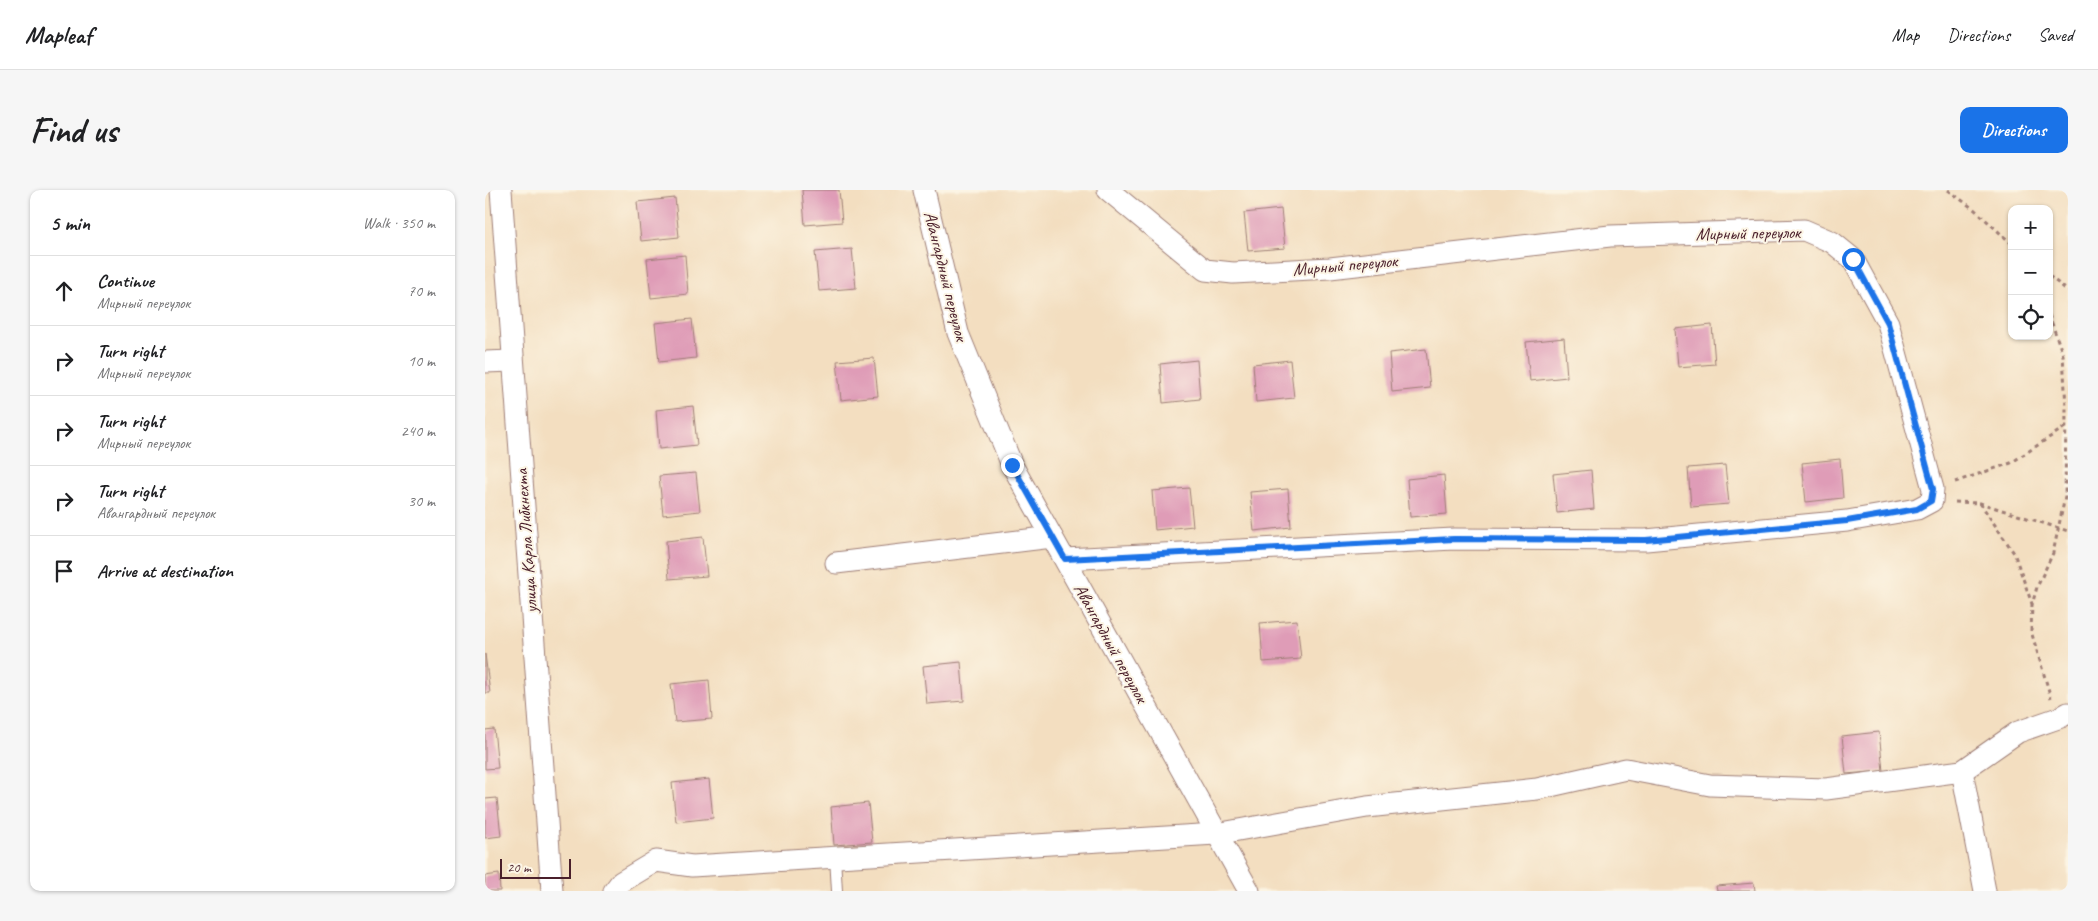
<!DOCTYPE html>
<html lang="en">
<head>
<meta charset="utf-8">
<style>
  body { margin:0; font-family:Caveat,sans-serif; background:#f6f6f6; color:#202124 }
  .controls { position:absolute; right:15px; top:15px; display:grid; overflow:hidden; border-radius:10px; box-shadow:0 1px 4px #0004 }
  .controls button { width:45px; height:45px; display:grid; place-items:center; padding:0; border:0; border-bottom:1px solid #e0e0e0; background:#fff; color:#202124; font:25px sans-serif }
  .scale { position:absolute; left:15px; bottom:12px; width:71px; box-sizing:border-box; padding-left:5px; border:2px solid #4a1f2b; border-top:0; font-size:14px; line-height:18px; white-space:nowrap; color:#4a1f2b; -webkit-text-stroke:4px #fcf5e5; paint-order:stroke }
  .stop { position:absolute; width:15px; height:15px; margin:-11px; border:4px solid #1a73e8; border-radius:50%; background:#fff }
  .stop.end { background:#1a73e8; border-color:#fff; box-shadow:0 1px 5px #0008 }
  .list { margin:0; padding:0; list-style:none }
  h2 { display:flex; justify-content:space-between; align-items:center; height:65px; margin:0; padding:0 20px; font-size:21px }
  h2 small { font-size:16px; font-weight:400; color:#757577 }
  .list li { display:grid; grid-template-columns:32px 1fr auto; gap:15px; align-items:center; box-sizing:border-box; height:70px; padding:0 20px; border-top:1px solid #e0e0e0 }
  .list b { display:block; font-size:19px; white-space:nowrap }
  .list p { margin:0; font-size:16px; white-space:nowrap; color:#757577 }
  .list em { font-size:16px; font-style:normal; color:#757577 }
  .icon { flex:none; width:28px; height:28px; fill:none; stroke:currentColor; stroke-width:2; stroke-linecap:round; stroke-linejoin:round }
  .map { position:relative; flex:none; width:1583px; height:701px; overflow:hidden; border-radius:10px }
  header { display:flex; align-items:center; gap:30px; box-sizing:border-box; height:70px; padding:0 25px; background:#fff; border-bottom:1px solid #e0e0e0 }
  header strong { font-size:24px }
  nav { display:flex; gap:28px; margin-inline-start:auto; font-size:18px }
  .intro { display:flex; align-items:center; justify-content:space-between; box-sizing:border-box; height:120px; padding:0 30px }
  h1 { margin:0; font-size:35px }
  .button { padding:12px 22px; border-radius:10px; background:#1a73e8; color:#fff; font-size:18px; font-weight:700 }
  main { display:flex; gap:30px; padding:0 30px }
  aside { flex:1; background:#fff; border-radius:10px; box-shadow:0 1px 4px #0004 }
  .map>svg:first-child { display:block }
  .building { fill:#df9cb7 }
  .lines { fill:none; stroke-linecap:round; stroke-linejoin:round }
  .service-casing { stroke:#9e7e76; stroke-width:12 }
  .minor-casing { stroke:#9e7e76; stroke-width:23 }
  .path { stroke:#9e7e76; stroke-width:3; stroke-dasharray:4 4; stroke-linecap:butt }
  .service { stroke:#fff; stroke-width:10 }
  .minor { stroke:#fff; stroke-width:21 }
  .route { stroke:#1a73e8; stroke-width:6 }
  .labels { text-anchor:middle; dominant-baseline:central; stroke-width:4; stroke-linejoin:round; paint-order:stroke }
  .street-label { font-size:18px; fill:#4a1f2b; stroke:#fcf5e5 }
</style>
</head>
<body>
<header>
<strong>Mapleaf</strong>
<nav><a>Map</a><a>Directions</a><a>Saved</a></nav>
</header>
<div class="intro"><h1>Find us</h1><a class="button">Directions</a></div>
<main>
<aside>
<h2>5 min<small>Walk · 350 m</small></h2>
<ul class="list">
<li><svg class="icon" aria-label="ahead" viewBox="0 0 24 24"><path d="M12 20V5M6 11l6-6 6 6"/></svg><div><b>Continue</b><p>Мирный переулок</p></div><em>70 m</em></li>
<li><svg class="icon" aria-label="right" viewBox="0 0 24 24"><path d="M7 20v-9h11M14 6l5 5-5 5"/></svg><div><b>Turn right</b><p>Мирный переулок</p></div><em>10 m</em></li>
<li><svg class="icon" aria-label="right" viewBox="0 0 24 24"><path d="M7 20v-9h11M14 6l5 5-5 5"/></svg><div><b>Turn right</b><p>Мирный переулок</p></div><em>240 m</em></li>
<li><svg class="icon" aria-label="right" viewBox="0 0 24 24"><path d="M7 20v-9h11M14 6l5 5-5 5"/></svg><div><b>Turn right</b><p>Авангардный переулок</p></div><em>30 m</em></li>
<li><svg class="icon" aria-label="arrive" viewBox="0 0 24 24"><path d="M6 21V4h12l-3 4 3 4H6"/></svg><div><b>Arrive at destination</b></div></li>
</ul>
</aside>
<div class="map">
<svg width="1583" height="701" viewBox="0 0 1583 701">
  <rect width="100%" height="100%" fill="#fcf5e5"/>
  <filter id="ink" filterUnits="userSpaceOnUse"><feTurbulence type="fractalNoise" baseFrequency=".02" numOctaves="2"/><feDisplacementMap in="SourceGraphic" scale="10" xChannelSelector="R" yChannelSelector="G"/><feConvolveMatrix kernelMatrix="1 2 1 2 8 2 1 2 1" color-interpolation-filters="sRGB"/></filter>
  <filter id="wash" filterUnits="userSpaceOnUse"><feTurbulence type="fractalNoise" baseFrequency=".0096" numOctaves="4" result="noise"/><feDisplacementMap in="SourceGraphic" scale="20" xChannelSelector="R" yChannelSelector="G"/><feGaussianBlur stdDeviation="1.12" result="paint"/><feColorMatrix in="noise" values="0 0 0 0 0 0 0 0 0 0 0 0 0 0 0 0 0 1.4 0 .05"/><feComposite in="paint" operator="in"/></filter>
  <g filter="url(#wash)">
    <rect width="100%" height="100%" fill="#f3dec0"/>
    <g id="blocks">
      <g class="building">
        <path d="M317,0H354L357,32L320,35Z"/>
        <path d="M190,8L194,47L156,51L152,12Z"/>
        <path d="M796,19L800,58L763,61L759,23Z"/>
        <path d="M367,59L371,98L334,101L330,62Z"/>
        <path d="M200,65L203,104L166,108L162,69Z"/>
        <path d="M207,129L211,168L174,172L170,133Z"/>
        <path d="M1227,135L1230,174L1193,177L1190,139Z"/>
        <path d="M1079,148L1082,187L1045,191L1041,152Z"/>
        <path d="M941,159L945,198L907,202L904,163Z"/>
        <path d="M389,168L393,206L356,210L352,171Z"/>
        <path d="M712,170L715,209L678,213L675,174Z"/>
        <path d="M805,170L809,208L771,212L768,174Z"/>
        <path d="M208,216L212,255L174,259L171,220Z"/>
        <path d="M1355,269L1358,308L1321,312L1317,273Z"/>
        <path d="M1240,275L1244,314L1206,317L1203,278Z"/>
        <path d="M1106,280L1109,319L1072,323L1068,284Z"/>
        <path d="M211,283L215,321L178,325L174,286Z"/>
        <path d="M959,285L962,324L925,327L922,289Z"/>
        <path d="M704,298L708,336L670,340L667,301Z"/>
        <path d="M803,299L806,337L769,341L765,302Z"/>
        <path d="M218,347L222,386L184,389L181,351Z"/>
        <path d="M812,430L816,469L778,472L775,433Z"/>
        <path d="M0,464L5,503H0Z"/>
        <path d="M476,472L479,511L442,514L438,476Z"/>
        <path d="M224,490L227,529L190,532L186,494Z"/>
        <path d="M9,539L13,578L0,579V540Z"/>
        <path d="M1394,542L1398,581L1361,584L1357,546Z"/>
        <path d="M224,589L228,628L191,632L187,593Z"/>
        <path d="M12,608L16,646L0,648V609Z"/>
        <path d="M383,613L387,652L349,655L346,617Z"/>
        <path d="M14,684L15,701H0V686Z"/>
        <path d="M1269,693L1270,701H1232L1231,696Z"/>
      </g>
    </g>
  </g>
  <g filter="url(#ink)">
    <use href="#blocks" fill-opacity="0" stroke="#9e7e76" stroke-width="1"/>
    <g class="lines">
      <g class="service-casing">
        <path id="service" d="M350,667L352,701"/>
      </g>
      <g class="minor-casing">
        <g id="minor">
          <path d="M16,0L67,701"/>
          <path d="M439,0L473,143L527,275L764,701"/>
          <path d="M0,172L27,171"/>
          <path d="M580,369L969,349L1161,350L1362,331L1432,319L1447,311L1448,299L1403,133L1368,69L1347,52L1319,40L1125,46L845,78L748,83L720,80L623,0"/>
          <path d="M351,373L567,347"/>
          <path d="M1477,581L1500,701"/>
          <path d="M129,701L136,692L171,671L207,676L731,644L882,617L1052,599L1141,579L1225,595L1341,599L1477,581L1533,542L1576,527L1583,523"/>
        </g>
      </g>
      <g class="path">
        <path d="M1463,0L1490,20L1527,54"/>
        <path d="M1564,86L1583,101"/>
        <path d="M1564,125L1578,165L1581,217L1580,307L1568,363L1552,397L1547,415L1546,441L1566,508"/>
        <path d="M1470,292L1526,273L1583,235"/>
        <path d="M1470,312L1495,313L1583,341"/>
        <path d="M1495,313L1529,363L1547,414"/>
      </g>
      <use href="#service" class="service"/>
      <use href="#minor" class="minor"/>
    </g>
  </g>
  <g class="lines" filter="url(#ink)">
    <path class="route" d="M527,275L580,369L969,349L1161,350L1362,331L1432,319L1446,311L1448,299L1403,133L1368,69"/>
  </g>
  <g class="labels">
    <g class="street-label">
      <text transform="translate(1263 43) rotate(-1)">Мирный переулок</text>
      <text transform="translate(860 75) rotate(-5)">Мирный переулок</text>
      <text transform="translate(461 86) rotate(76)">Авангардный переулок</text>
      <text transform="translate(41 351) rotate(-94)">улица Карла Либкнехта</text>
      <text transform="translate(626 453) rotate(61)">Авангардный переулок</text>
    </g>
  </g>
</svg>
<div class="controls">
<button>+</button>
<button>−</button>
<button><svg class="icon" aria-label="locate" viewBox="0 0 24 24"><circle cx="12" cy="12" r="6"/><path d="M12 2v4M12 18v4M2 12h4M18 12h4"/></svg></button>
</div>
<div class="scale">20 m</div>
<div class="stop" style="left:1368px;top:69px"></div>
<div class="stop end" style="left:527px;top:275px"></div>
</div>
</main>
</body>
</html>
